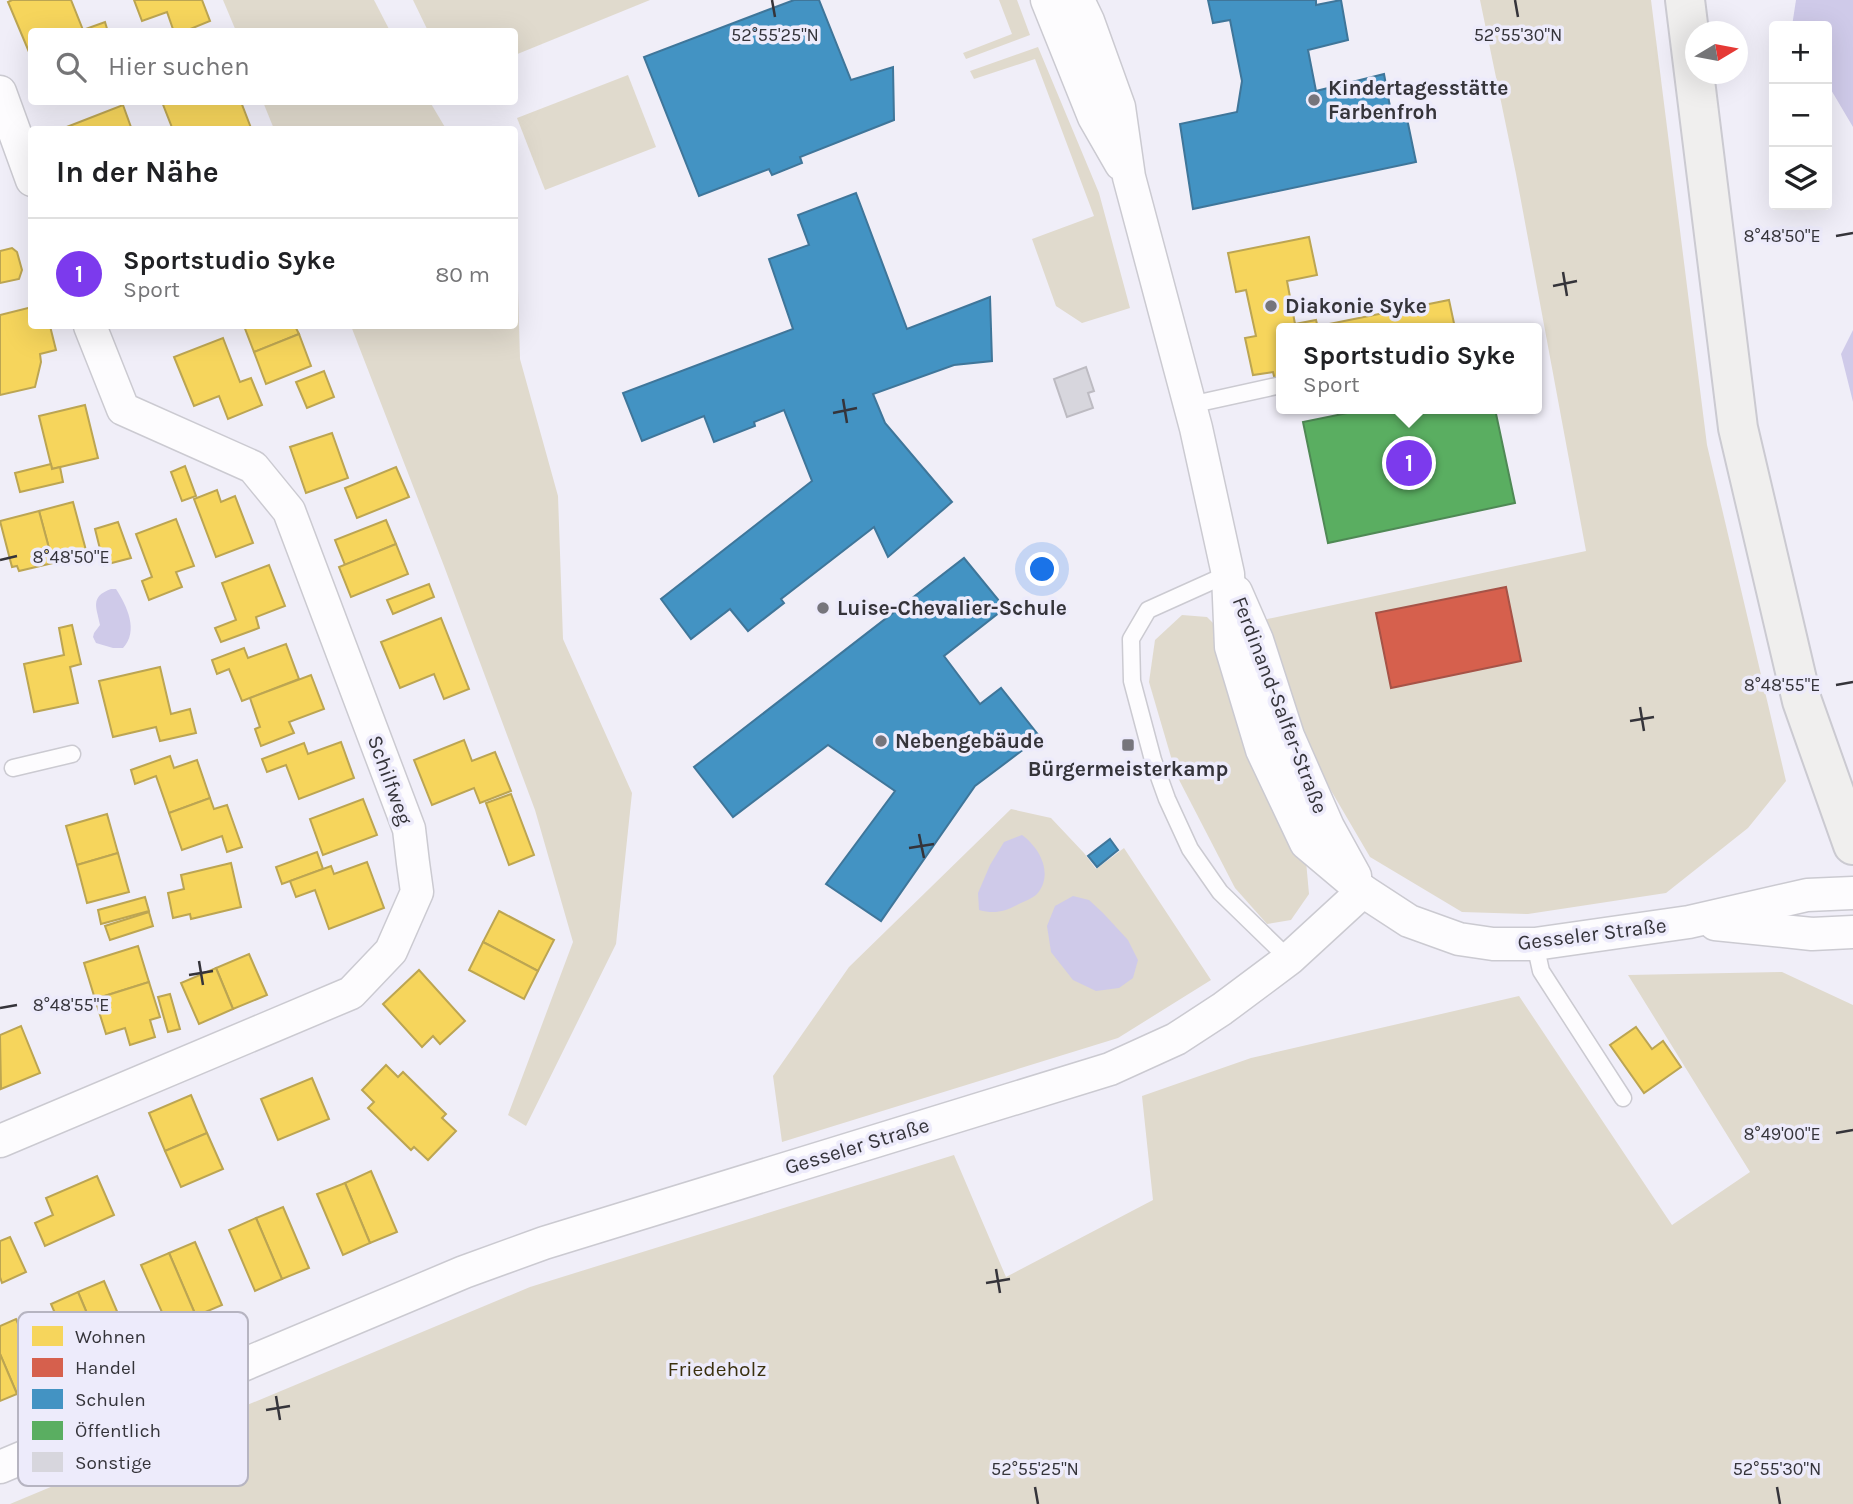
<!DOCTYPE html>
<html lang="de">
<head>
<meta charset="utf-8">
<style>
  body { margin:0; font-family:Karla,sans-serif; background:#f2f2f2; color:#202124 }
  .controls { position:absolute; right:21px; top:21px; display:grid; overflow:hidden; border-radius:7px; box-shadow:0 7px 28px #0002 }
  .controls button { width:63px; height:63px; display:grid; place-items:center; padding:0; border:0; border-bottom:2px solid #e0e0e0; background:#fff; color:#202124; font:35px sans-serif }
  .compass { position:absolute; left:1685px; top:21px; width:63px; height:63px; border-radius:50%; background:#fff; box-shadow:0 7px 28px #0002; rotate:80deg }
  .you { position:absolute; left:1043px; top:570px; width:24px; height:24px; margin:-18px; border:5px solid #fff; border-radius:50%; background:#1a73e8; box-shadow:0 0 0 10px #1a73e833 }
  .badge { display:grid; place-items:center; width:46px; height:46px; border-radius:50%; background:#7c3aed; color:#fff; font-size:23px; font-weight:700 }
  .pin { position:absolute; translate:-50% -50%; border:4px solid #fff; box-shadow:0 2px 7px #0006 }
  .popup { position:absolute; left:1276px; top:323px; width:266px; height:91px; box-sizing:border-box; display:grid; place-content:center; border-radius:7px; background:#fff; filter:drop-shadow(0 2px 5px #0005); font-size:23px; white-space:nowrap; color:#757577 }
  .popup b { font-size:26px; color:#202124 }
  .popup::after { content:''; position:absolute; left:50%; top:100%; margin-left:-14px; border:14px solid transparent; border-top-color:#fff }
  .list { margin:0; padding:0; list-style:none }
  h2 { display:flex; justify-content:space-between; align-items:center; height:91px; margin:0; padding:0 28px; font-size:30px }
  h2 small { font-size:23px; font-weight:400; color:#757577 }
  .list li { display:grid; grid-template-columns:46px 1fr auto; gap:21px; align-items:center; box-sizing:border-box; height:112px; padding:0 28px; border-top:2px solid #e0e0e0 }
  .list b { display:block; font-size:26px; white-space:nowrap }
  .list p { margin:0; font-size:23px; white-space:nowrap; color:#757577 }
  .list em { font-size:23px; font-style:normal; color:#757577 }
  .icon { flex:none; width:38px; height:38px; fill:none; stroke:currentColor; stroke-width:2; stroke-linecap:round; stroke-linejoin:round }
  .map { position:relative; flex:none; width:1853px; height:1504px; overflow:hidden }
  .search { position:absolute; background:#fff; box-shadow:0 7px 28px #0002; left:28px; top:28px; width:490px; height:77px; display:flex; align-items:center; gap:18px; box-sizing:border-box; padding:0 24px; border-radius:7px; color:#757577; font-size:26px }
  .panel { position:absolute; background:#fff; box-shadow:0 7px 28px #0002; left:28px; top:126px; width:490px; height:203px; border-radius:7px }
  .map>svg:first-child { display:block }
  .green { fill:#e0dacd }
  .water { fill:#cfcae9 }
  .homes { fill:#f6d55c; stroke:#bca552; stroke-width:2 }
  .shops { fill:#d6604d; stroke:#a65347; stroke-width:2 }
  .schools { fill:#4393c3; stroke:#3f769a; stroke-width:2 }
  .public { fill:#5aae61; stroke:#4f8955; stroke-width:2 }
  .building { fill:#d7d6dd; stroke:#bdbbc2; stroke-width:2 }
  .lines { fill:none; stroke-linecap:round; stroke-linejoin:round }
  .service-casing { stroke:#cbcad1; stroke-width:19 }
  .minor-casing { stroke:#cbcad1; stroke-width:35 }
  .secondary-casing { stroke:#cbcad1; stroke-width:42 }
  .service { stroke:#fdfcfe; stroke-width:16 }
  .minor { stroke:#fdfcfe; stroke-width:32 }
  .secondary { stroke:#f0efee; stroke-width:38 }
  .ticks { fill:none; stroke:#35343a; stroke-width:2.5 }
  .poi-dot { fill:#76757c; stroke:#edebfb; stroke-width:2.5 }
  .labels { text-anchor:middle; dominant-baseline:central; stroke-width:7; stroke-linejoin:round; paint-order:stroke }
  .poi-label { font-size:21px; font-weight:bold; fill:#35343a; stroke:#edebfb; text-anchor:start }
  .street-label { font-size:21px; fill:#35343a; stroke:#edebfb }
  .park-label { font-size:21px; fill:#3b300e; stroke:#edebfb }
  .key { fill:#edebfb; stroke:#b6b4c1; stroke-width:2 }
  .key-label { font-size:19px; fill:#35343a }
  .ticks-label { font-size:18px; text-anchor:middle; fill:#35343a; stroke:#edebfb; stroke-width:7; stroke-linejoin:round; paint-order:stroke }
</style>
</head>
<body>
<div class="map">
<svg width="1853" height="1504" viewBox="0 0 1853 1504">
  <rect width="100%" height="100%" fill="#f0eef8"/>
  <g class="green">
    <path d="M223,0H374L390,31H236Z"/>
    <path d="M413,0H650L515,55L514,32L428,31Z"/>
    <path d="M999,0H1017L1030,35L966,59L963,53L1012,34Z"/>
    <path d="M1480,0H1651L1707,445L1786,781L1748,828L1666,893L1528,914L1462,912L1370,857L1319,770L1263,620L1586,551L1516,174Z"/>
    <path d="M1038,47L1099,193L1130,308L1082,323L1056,306L1032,239L1094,216L1035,59L974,79L970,71Z"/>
    <path d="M628,75L656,147L545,190L517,118Z"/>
    <path d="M263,102H430L446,129H274Z"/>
    <path d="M515,250L517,254L520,359L558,496L563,639L632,793L616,944L526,1126L508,1115L573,942L535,810L444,566L351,326H514Z"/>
    <path d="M1182,615L1207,617L1217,627L1306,861L1309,894L1291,920L1267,924L1235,888L1176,774L1149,682L1155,640Z"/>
    <path d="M1011,809L1051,818L1084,853L1096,869L1124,848L1211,980L1118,1038L782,1142L773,1076L849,967Z"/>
    <path d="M1782,972L1853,1005V1504H10L530,1287L954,1155L1006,1277L1153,1200L1142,1096L1251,1058L1519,996L1672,1225L1750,1172L1628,975Z"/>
  </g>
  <g class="water">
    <path d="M1796,0H1853V127L1827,83V26H1792Z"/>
    <path d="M1853,330V402L1841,354Z"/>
    <path d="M111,589H116C127,606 139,631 123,648H113L96,643L93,637L94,633L100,625C97,608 89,597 111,589Z"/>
    <path d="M1022,835C1040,848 1054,874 1037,894C1033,898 1023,902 1017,905C1004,912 994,914 979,910L978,893L990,865L1004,842Z"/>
    <path d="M1073,896L1089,900L1103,913L1128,940L1138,960L1133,978L1119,988L1096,991L1073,980L1051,952L1047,926L1055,906Z"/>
  </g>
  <g class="homes">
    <path d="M12,0H71L83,30L32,32V51L29,52L8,2Z"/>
    <path d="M134,0H202L210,21L183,32H174L167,12L142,21Z"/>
    <path d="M105,22L108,32H80L83,30Z"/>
    <path d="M162,102H241L251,128L173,130Z"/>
    <path d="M123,105L132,130H59Z"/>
    <path d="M1309,237L1317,275L1287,281L1295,324L1316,320L1318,328H1281V383L1276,384L1273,372L1253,375L1245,338L1256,336L1246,290L1236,292L1228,253Z"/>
    <path d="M12,248L17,252L22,270L19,279L0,283V251Z"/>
    <path d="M1449,300L1455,328H1330L1329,324Z"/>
    <path d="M32,307V326H50L56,350L40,354L41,362L35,387L0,395V315Z"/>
    <path d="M244,326H295L299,334L254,352Z"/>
    <path d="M299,334L311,366L266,384L254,352Z"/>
    <path d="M223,338L240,382L251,378L262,405L228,419L219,396L194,406L174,357Z"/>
    <path d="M324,371L334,397L307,408L296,382Z"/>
    <path d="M85,405L98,458L52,469L39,416Z"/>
    <path d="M332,433L348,478L306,493L290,447Z"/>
    <path d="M51,464L52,469L60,467L63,482L20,492L15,473Z"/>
    <path d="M185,466L196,496L182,501L171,472Z"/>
    <path d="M396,467L409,497L357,518L345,488Z"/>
    <path d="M217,490L221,502L235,496L253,543L216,557L194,499Z"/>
    <path d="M73,502L87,554L53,563L39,511Z"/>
    <path d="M39,511L53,563L19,571L17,566L12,567L0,521Z"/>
    <path d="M176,519L194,566L176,572L182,587L149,600L142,581L152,577L136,534Z"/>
    <path d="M386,520L396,544L345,565L335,540Z"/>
    <path d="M118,522L131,558L104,565L95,529Z"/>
    <path d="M396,544L408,574L351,597L339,567Z"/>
    <path d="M269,565L285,606L256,617L259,628L221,642L215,628L236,620L222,583Z"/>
    <path d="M429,584L434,597L393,614L387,600Z"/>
    <path d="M441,618L469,689L444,699L434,674L400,688L381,642Z"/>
    <path d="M72,625L81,664L70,667L78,703L34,712L24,664L64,655L59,628Z"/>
    <path d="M286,644L299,679L242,701L229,669L217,674L212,660L244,648L248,658Z"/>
    <path d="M160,667L171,714L190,709L196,733L160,741L156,727L113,737L99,681Z"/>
    <path d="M311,675L324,709L289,722L294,733L261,746L255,729L260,727L250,698Z"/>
    <path d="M464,740L472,761L495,752L511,791L480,803L474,788L432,805L414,760Z"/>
    <path d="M341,742L354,778L299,799L286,765L267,772L262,759L304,743L308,754Z"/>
    <path d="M170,756L174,768L197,760L210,798L169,813L156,776L135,784L131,770Z"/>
    <path d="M511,794L534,855L509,865L486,803Z"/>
    <path d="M210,798L214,809L227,805L242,847L227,852L222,836L182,850L169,813Z"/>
    <path d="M363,799L377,835L323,855L310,819Z"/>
    <path d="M107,814L118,853L77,865L66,826Z"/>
    <path d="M317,852L323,869L282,884L276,867Z"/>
    <path d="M118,853L129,892L87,903L77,865Z"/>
    <path d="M367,862L384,908L329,929L315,890L296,897L290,881L331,866L334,874Z"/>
    <path d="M231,863L241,907L191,919L190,914L173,918L168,893L184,889L181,875Z"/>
    <path d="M145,897L149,911L101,924L98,910Z"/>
    <path d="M499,911L554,940L538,971L483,942Z"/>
    <path d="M149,912L153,926L110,940L105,926Z"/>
    <path d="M483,942L538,971L524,999L469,970Z"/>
    <path d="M138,946L149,982L95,999L84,963Z"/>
    <path d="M249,954L267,995L233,1009L216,968Z"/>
    <path d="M216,968L233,1009L199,1024L181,983Z"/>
    <path d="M419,970L465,1021L440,1044L433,1036L422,1047L383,1004Z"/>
    <path d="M149,982L160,1017L150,1020L155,1037L130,1045L125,1028L106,1034L95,999Z"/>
    <path d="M170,994L180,1029L168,1032L158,997Z"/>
    <path d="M21,1026L40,1073L1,1089L0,1035Z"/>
    <path d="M1636,1027L1652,1049L1663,1041L1681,1067L1644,1093L1610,1045Z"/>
    <path d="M386,1065L398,1077L403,1072L446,1114L442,1118L456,1131L428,1160L414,1147L411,1150L368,1108L374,1102L362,1090Z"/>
    <path d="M312,1078L329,1119L278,1140L261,1099Z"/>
    <path d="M191,1095L207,1133L165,1151L149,1113Z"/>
    <path d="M207,1133L223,1169L181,1187L165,1151Z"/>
    <path d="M371,1171L397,1232L370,1243L345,1183Z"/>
    <path d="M97,1176L114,1215L45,1246L35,1223L53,1215L46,1198Z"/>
    <path d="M345,1183L370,1243L343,1255L317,1194Z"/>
    <path d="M283,1207L309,1268L282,1279L256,1218Z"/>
    <path d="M256,1218L282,1279L255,1291L229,1230Z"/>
    <path d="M10,1237L26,1272L2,1283L0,1277V1241Z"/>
    <path d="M195,1242L222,1305L196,1316L169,1253Z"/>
    <path d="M169,1253L196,1316L169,1328L141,1265Z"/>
    <path d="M104,1281L131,1344L105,1356L78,1292Z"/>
    <path d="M78,1292L105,1356L78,1367L51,1304Z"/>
    <path d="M16,1319L43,1382L17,1394L0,1354V1326Z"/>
    <path d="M0,1354L17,1394L0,1401Z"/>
  </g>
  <path class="shops" d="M1506,587L1521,661L1391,688L1376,613Z"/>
  <g class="schools">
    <path d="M794,0H819L851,80L893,67L894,120L800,157L802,163L772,175L769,169L699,196L644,57Z"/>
    <path d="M1208,0H1316V5L1341,0L1348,40L1308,50L1316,91L1384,74L1391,112L1405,109L1416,162L1193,209L1180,124L1237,112L1242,81L1230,20L1213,23Z"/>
    <path d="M856,193L907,329L990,297L992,361L954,365L873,394L885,423L952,502L888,557L874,527L781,599L784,603L748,631L730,609L691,639L661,599L812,481L784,410L754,422L755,426L714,442L704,416L642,441L623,393L793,329L769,259L809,245L798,215Z"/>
    <path d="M964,558L1005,608L944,656L980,704L1001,688L1040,737L975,786L881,921L826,884L895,791L828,745L733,817L694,767Z"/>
    <path d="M1110,839L1118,850L1097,867L1088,856Z"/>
  </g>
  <path class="public" d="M1367,409H1495L1515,503L1328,543L1303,422Z"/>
  <path class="building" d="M1086,367L1094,391L1088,393L1093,408L1067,417L1054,379Z"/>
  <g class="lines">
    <g class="service-casing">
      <g id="service">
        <path d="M1190,405L1281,385"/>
        <path d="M1228,574L1148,610L1131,639L1132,681L1153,760L1167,799L1190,849L1220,892L1289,959"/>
        <path d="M13,768L72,754"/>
        <path d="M1535,944L1541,971L1623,1098"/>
      </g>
    </g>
    <g class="minor-casing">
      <g id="minor">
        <path d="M1047,0L1094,117L1121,164"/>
        <path d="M1078,0L1088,21L1119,107L1129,177L1196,428L1228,574L1231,647L1262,750L1306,843L1363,891L1409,921L1459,939L1493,944H1535L1689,922L1807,895L1853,893"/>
        <path d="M0,92L32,180"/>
        <path d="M1236,592L1257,640L1288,736L1328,827L1355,876"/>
        <path d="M1715,924L1812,934L1853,932"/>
        <path d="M0,1141L351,993L391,951L417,892L413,863L409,829L289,511L253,467L123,409L90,326"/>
        <path d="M0,1467L464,1272L544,1243L1110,1069L1176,1039L1222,1009L1289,959L1363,891"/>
      </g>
    </g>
    <g class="secondary-casing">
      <path id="secondary" d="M1685,0L1738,428L1802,701L1853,845"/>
    </g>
    <use href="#service" class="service"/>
    <use href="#minor" class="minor"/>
    <use href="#secondary" class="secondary"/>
  </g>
  <path class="ticks" d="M772,0L775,17M1515,0L1518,17M1836,236L1853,233M1563,272L1567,296M1553,286L1577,281M843,399L847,423M833,413L857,408M0,560L17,556M1836,685L1853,682M1640,707L1644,731M1630,721L1654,717M919,834L924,858M909,848L934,844M199,961L203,985M189,975L213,971M0,1008L17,1005M1836,1133L1853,1130M996,1269L1000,1293M986,1283L1010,1279M276,1396L280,1420M266,1410L290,1406M1035,1487L1038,1504M1777,1487L1780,1504"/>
  <g class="poi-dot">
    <circle cx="1314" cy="100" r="7"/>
    <circle cx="1271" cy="306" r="7"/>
    <circle cx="823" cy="608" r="7"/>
    <circle cx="881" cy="741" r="7"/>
    <rect x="1121" y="738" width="14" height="14" rx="3.5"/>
  </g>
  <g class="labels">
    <g class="poi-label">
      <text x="1328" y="88">Kindertagesstätte<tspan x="1328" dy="24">Farbenfroh</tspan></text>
      <text x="1285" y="306">Diakonie Syke</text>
      <text x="837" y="608">Luise-Chevalier-Schule</text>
      <text x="895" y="741">Nebengebäude</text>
      <text x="1128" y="769" text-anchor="middle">Bürgermeisterkamp</text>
    </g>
    <g class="street-label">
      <text transform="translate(1280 705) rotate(69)">Ferdinand-Salfer-Straße</text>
      <text transform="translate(390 780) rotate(70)">Schilfweg</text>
      <text transform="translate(1592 934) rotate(-7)">Gesseler Straße</text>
      <text transform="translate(857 1146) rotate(-17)">Gesseler Straße</text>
    </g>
    <g class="park-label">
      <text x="717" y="1369">Friedeholz</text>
    </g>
  </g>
  <rect x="18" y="1312" width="230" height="174" rx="10" class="key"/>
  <rect x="32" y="1326" width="31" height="20" fill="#f6d55c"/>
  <rect x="32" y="1358" width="31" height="19" fill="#d6604d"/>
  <rect x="32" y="1389" width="31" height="20" fill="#4393c3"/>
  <rect x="32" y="1421" width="31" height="19" fill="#5aae61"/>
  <rect x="32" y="1452" width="31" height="20" fill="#d7d6dd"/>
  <g class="key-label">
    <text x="75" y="1343">Wohnen</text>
    <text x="75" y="1374">Handel</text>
    <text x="75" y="1406">Schulen</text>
    <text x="75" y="1437">Öffentlich</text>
    <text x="75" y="1469">Sonstige</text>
  </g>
  <g class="ticks-label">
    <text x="775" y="41">52°55'25"N</text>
    <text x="1518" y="41">52°55'30"N</text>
    <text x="1782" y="242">8°48'50"E</text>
    <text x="71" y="563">8°48'50"E</text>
    <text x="1782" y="691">8°48'55"E</text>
    <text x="71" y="1011">8°48'55"E</text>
    <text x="1782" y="1140">8°49'00"E</text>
    <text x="1035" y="1475">52°55'25"N</text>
    <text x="1777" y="1475">52°55'30"N</text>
  </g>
</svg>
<div class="controls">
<button>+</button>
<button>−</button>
<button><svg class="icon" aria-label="layers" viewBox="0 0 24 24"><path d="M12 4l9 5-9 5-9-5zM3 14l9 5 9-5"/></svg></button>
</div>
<svg class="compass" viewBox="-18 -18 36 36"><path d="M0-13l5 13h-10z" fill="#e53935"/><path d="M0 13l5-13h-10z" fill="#757577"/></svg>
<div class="you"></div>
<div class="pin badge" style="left:1409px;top:463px">1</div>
<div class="popup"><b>Sportstudio Syke</b>Sport</div>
<div class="search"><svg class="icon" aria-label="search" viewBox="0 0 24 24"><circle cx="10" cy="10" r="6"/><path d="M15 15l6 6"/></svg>Hier suchen</div>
<section class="panel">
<h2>In der Nähe<small></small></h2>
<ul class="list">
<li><span class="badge">1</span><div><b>Sportstudio Syke</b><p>Sport</p></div><em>80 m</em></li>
</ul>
</section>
</div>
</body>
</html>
